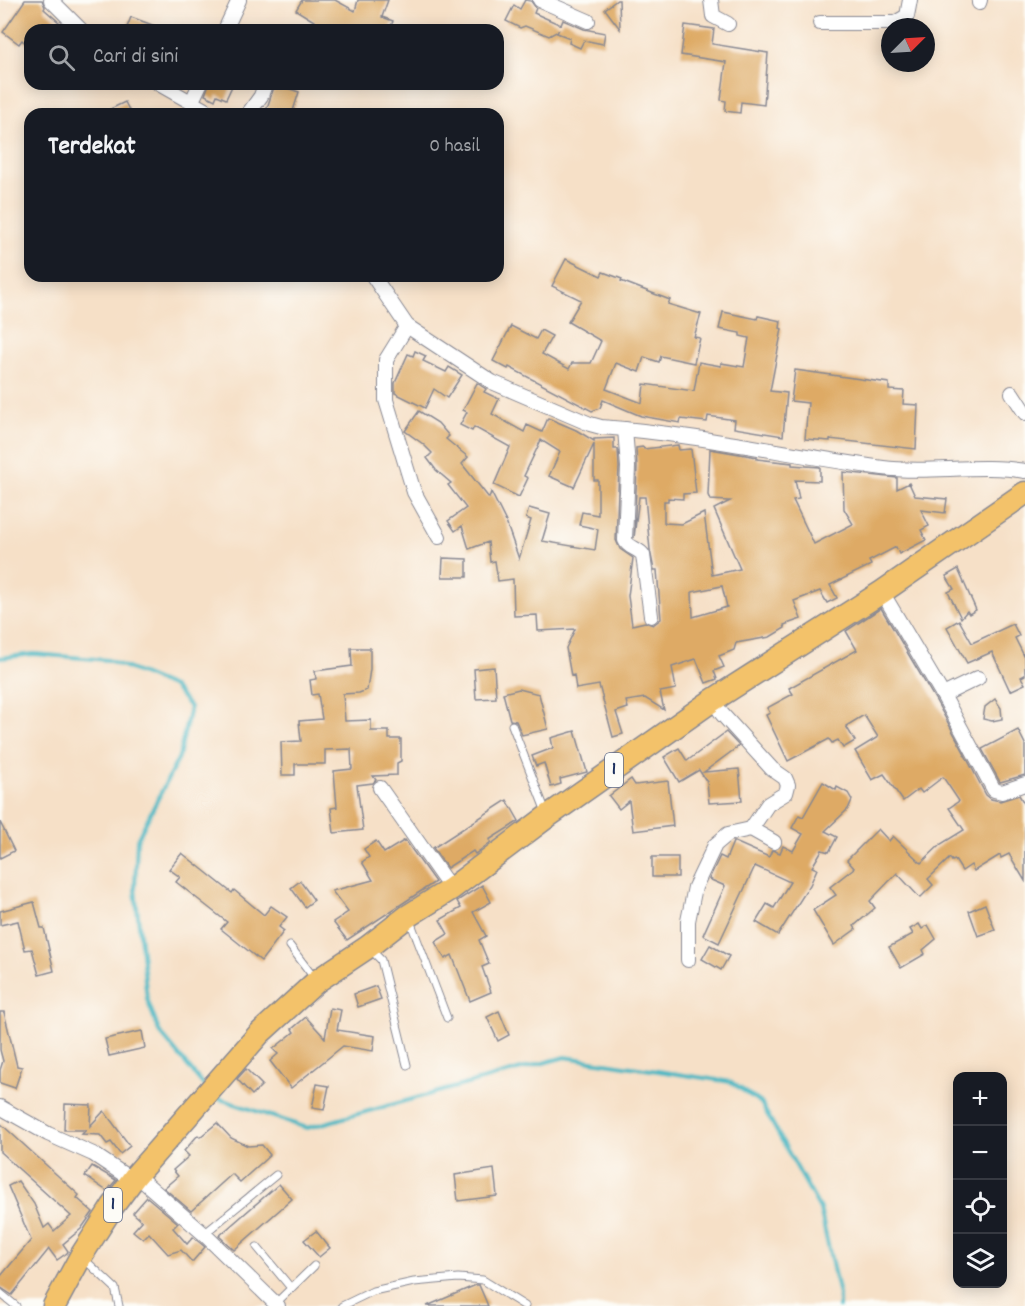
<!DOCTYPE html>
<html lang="id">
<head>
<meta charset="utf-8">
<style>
  body { margin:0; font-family:Dekko,sans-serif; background:#20242c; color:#f1f3f6 }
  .controls { position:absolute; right:18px; bottom:18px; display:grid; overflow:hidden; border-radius:12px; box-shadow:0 3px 15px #0003 }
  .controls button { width:54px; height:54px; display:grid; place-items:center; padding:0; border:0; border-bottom:2px solid #363941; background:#171b24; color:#f1f3f6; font:30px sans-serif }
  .compass { position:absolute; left:881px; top:18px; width:54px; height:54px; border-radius:50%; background:#171b24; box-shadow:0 3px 15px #0003; rotate:66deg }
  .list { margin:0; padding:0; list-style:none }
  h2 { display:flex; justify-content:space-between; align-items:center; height:78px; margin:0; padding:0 24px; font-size:26px }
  h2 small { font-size:20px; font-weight:400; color:#9ea1a6 }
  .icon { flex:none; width:33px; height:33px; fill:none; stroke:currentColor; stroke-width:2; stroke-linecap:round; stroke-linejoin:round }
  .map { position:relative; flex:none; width:1025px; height:1306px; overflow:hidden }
  .search { position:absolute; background:#171b24; box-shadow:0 3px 15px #0003; left:24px; top:24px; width:480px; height:66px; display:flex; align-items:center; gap:15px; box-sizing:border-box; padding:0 21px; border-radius:18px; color:#9ea1a6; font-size:22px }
  .panel { position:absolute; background:#171b24; box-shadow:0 3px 15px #0003; left:24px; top:108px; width:480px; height:174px; border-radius:18px }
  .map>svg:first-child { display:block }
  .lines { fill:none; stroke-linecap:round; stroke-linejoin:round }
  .stream { stroke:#49b7c3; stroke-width:4 }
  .building { fill:#deaa65; fill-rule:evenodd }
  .service-casing { stroke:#888892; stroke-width:9 }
  .minor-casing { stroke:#888892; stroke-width:16 }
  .trunk-casing { stroke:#888892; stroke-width:25 }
  .service { stroke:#fff; stroke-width:7 }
  .minor { stroke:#fff; stroke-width:14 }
  .trunk { stroke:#f3c26a; stroke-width:22 }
  .labels { text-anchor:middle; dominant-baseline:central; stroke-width:5; stroke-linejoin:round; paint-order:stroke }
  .shield { fill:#fdfcf7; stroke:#5f6c8c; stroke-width:1.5 }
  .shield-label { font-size:20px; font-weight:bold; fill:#1b2f5e }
</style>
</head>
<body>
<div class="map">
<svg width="1025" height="1306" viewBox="0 0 1025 1306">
  <rect width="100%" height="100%" fill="#fdfcf7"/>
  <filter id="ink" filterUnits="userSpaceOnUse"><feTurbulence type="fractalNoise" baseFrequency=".0167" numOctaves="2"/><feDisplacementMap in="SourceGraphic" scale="12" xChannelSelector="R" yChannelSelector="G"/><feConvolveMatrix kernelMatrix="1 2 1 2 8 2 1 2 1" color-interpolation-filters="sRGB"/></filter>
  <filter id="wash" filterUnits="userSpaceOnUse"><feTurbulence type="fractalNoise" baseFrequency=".008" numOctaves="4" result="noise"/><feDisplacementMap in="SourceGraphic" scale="24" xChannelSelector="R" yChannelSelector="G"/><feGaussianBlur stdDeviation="1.35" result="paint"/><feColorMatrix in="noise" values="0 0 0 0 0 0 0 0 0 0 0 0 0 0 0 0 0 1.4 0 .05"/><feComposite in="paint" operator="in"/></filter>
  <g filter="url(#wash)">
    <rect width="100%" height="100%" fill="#f6e0c7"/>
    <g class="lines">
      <g class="stream">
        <path d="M0,658L34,654L108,660L173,687L190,707L179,757L137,840L135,889L147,999L159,1031L205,1087"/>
        <path d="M214,1097L307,1128L565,1057L731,1082L761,1103L820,1209L839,1295V1306"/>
      </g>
    </g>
    <g id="blocks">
      <g class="building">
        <path d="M25,0H42L45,7L44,9L68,30H30V47L22,40L19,44L3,32Z"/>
        <path d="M302,0H335L355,11L358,0H388L382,17L393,21L390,30H309L314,21L296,10Z"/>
        <path d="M525,0L531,1L536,8L534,13L561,25L563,20L584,29L605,33L603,44L584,40L580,48L569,43L570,38L557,33L558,31L549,36L525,26L520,28L506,21L514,5L520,9Z"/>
        <path d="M617,0H619L620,29L605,9Z"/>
        <path d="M131,17L163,29V30H126Z"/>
        <path d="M685,25L714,29L712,44L768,53L764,105L741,102L740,113L725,111L726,101L721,100L726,62L681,55Z"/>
        <path d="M209,84H233L226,99L217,95L215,100L205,95Z"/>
        <path d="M275,84L299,92L292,114H265Z"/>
        <path d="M125,102L131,114H100Z"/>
        <path d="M566,259L601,276L603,272L622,279L621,281L670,300L668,304L701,314L694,337L700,338L694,363L661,356L659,362L644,357L639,372L616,363L606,389L642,403L644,384L694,391L699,362L721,366V363L744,367L749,338L740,336V333L719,329L723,312L757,319L758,316L781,321L780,328L782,329L770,391L787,393L783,436L734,428L735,420L708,416L707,422L681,419L680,423L641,416L603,400L600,408L592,411L509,367L508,369L493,361L511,326L536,339L541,330L552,336L542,354L569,369L572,363H591L601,341L568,322L581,300L552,286Z"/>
        <path d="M415,351L426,356L423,361L446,372L449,367L462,375L447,398L434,389L425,408L395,393V383L408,354L413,356Z"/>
        <path d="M795,370L889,383V390L904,391L903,404L918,405L916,449L830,439V441L805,439L808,403L791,401Z"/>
        <path d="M477,383L486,389L484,392L499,399L492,414L524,432L527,425L542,432L548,418L576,430L594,441V439L614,438V449H618L619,467L616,540L620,549L633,558L628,596L632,625L645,622L653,625L661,619L657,570H654L650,550L645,497H639L634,538L637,467L636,448L643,447L644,449L678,445L679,450L691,449L696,493L683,494V499L668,498V501H664V523L682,524L704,513L712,575L740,569L714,509L730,501L710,500L708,495L710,449L757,457V459L792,463V465L820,467V481L795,480L799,499L793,500L814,544L853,524L844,509L843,472L897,478V489L909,483L915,496L947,499L945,513L921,510L929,526L921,530L926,540L899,554L896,547L869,561L871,565L830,585L837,598L827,603L820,591L794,601L801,619L784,625L785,628L770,637L736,643L734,650L719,656L724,667L714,671L717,679L706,683L696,659L672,667L676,689L660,692L664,710L645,698L626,701L628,708L616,712L623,734L613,737L599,685L576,689L574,675L571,676L566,648L575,629L538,631L537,615L514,616L513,579L498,581L495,561L490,562L488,542L469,549L462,526L455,531L448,521L466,508L448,485L451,483L436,470L427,458L432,453L423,444L405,431L419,411L438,423L449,436L446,439L468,457L462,464L489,498L491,492L506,522L519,559L531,520L526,518L529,508L550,514L542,541L595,550L598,529L579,525L582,512L598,515V480H594V444L574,487L549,476L560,452L541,440L524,476L528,478L519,497L494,485L510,447L474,427L472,431L460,425L467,412L463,410ZM722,586L727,607L693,617L692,592Z"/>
        <path d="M443,558L467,559V577H442Z"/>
        <path d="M958,569L976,610L969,614L967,611L961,618L948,592L954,589L946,576Z"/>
        <path d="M881,608L935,699L965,754L964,756L965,755L986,795L991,799L1000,801L1019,795L1025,805V881L1009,854L1001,858L1000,855L974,871L971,865L962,871L955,860L952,861L950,858L928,879L933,885L920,898L897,873L870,901L875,908L854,926L856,929L834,945L813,910L836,895L830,887L854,868L847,860L878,829L889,841L893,836L921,863L941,844L964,830L949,808L959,801L943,777L922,793L919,789L903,801L884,774L872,780L855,751L878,737L864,715L846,726L855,741L843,748L838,740L832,743L829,739L788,761L766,715L770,713L767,708L793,694L789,688L857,650L846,631Z"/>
        <path d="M959,620L972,643L1013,624L1019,636L1015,638L1025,658V675L1021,677L1025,684L1010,691L992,652L967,663L947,627Z"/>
        <path d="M351,648H370V669L367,690L359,693L343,694L345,721L371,720V731H389V739H401V761L397,763V775L373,776L376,780L373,783L357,785L363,830L334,833L331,808L337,807L334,771L352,769L351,749L325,750V764H295V775H282L281,742L301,741L299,721L322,719L318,694L312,695L310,680L316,679L315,671L352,666Z"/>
        <path d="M494,667L496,698L476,699L474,669Z"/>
        <path d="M519,689L539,694L548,729L522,735L516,721L510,720L503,693Z"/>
        <path d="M995,699L1001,708L1002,719L992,721L983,719L985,707Z"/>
        <path d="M1018,730L1025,744V775L1000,782L982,749Z"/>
        <path d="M575,731L587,772L560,779L561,784L551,787L544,763L536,766L532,756L553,748L551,738Z"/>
        <path d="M726,732L739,746L704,772L739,769L742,801L709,803L707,782L699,770L679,782L664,757L679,748L687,761Z"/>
        <path d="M631,779L635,785L668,781L673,826L633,831L629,801L619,809L609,796Z"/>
        <path d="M823,782L836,790L837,787L848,793L852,800L848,809L825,831L837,837L829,852L822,850L812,867L817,869L810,885L778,935L756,922L767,904L774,908L790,882L755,866L719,943L703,935L725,886L709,879L720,856L726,859L733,842H735L769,857L772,850L780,853L783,846L793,851L803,834L792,828L799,815L803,817Z"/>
        <path d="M507,800L519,821L489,840L491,842L475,854L473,851L447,868L433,848Z"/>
        <path d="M0,822L14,851L0,858Z"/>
        <path d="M405,840L435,882L347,940L333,922L348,912L332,891L373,880L362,862L369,857L364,849L376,841L384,853Z"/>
        <path d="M182,853L232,893L234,890L264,915L271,906L287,917L279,927L284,931L261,961L221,929L227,922L176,882L180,877L169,869Z"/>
        <rect x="652" y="857" width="26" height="20"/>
        <path d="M300,881L314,900L305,907L291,888Z"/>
        <path d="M482,885L491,902L473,912L486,936L479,940L489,964L482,967L491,992L470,1001L452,955L445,959L435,942L448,934L440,920L461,908L457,901Z"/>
        <path d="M34,902L41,928H44L54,971L39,975L32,949L25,950L18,921L0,925V911Z"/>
        <path d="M985,904L995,930L978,936L969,911Z"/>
        <path d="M919,924L922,929L928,925L936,939L923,950L925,954L901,968L889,947L913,934L910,929Z"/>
        <path d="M710,945L729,956L721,970L702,959Z"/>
        <path d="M376,986L381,999L358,1007L354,994Z"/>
        <path d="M330,1008L341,1010L337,1030L375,1036L373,1051L343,1046L291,1088L270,1061L278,1054L273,1049L294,1032L292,1029L306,1017L325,1038Z"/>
        <path d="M499,1011L509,1035L498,1041L487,1017Z"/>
        <path d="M0,1012H4L17,1066L22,1067L15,1088L0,1083V1070L3,1061L0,1050Z"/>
        <path d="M142,1031L145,1048L109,1056L105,1039Z"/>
        <path d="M246,1069L262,1085L252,1095L237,1079Z"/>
        <path d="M317,1084L329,1086L324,1110L312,1108Z"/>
        <path d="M65,1104L91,1105L90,1126L104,1111L130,1146L120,1154L111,1142L107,1144L100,1135L82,1134L86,1130H64Z"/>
        <path d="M0,1123L79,1195L77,1198L93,1212L81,1229L63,1244L68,1251L67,1253L57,1260L49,1249L12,1295L0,1287V1277L31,1240L8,1186L18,1181L34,1204L44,1228L49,1224L54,1231L71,1216L0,1152Z"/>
        <path d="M217,1123L231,1138L248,1146L262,1145L270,1155L240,1182L232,1174L191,1211L164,1188L178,1176L173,1170L189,1156L184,1151L198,1135L200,1137Z"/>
        <path d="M92,1166L116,1180L107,1191L85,1176Z"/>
        <path d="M494,1169L497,1196L458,1201L455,1175Z"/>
        <path d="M279,1184L292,1199L234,1250L219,1236Z"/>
        <path d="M147,1197L178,1223L173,1228L187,1244L193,1237L205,1247L192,1262L181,1250L168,1254L149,1233L143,1239L133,1231L142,1221L133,1213Z"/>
        <path d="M316,1231L330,1248L319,1257L304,1240Z"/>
        <path d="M476,1285H479L488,1306H427Z"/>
      </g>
    </g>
  </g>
  <g filter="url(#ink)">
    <use href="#blocks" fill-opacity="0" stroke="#888892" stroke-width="1.5"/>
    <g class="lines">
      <g class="service-casing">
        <g id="service">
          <path d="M512,725L546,812"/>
          <path d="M409,918L447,1018"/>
          <path d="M290,946L315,979"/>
          <path d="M370,949L381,960L407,1065"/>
          <path d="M204,1234L276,1175"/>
          <path d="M257,1247L291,1288"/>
          <path d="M83,1258L115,1288L119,1306"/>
          <path d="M0,1293L16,1306"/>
          <path d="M275,1304L314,1266"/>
          <path d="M342,1306L373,1291L414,1282L458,1278L483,1280L525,1306"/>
        </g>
      </g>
      <g class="minor-casing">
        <g id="minor">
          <path d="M51,0L81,30"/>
          <path d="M540,0L588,21"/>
          <path d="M711,0L713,16L728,24"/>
          <path d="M979,3L980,0"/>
          <path d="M820,23H895L907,16L910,0"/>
          <path d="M225,30L239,0"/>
          <path d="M159,84L212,114"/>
          <path d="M192,101L200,84"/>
          <path d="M248,114L261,96L265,84"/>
          <path d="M373,276L407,326L492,382L590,424L601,427C696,434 789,455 883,468C928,474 979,463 1025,471"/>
          <path d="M407,326L386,360V400L414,492L439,537"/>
          <path d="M1012,393L1025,413"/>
          <path d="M625,429L628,467L625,540C628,548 638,548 643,555L651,616"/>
          <path d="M882,592L943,695L994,790L1002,792L1025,784"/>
          <path d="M943,695L978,678"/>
          <path d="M713,700L722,714L772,769L785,778L788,785L786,793L768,804L751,829L774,842"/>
          <path d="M380,788L451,889"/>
          <path d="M688,960V921L695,887L715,845L728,834L751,829"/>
          <path d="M0,1107L48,1134L93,1154L132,1180"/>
          <path d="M136,1175L204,1234L278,1306"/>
        </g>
      </g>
      <g class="trunk-casing">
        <path id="trunk" d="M54,1306L81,1256L113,1206L136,1175L259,1034L317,981L368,947L408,916L451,889L548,816L713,700L882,592L1025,493"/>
      </g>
      <use href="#service" class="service"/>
      <use href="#minor" class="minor"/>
      <use href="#trunk" class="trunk"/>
    </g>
  </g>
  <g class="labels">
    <g class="shield">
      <rect x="605" y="753" width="18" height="34" rx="4.5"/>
      <rect x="104" y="1188" width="18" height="34" rx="4.5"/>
    </g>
    <g class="shield-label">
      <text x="614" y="770">1</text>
      <text x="113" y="1205">1</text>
    </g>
  </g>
</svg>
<div class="controls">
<button>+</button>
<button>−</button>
<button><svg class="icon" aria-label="locate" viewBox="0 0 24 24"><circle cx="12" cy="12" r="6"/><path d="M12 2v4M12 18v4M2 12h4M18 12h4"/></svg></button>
<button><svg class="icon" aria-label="layers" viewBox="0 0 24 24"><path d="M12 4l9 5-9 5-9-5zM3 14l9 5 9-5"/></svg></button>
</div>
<svg class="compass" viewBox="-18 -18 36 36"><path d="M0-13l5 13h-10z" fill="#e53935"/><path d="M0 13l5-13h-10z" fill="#9ea1a6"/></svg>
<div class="search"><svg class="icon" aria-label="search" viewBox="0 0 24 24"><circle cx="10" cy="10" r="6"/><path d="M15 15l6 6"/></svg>Cari di sini</div>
<section class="panel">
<h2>Terdekat<small>0 hasil</small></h2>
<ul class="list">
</ul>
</section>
</div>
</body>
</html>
